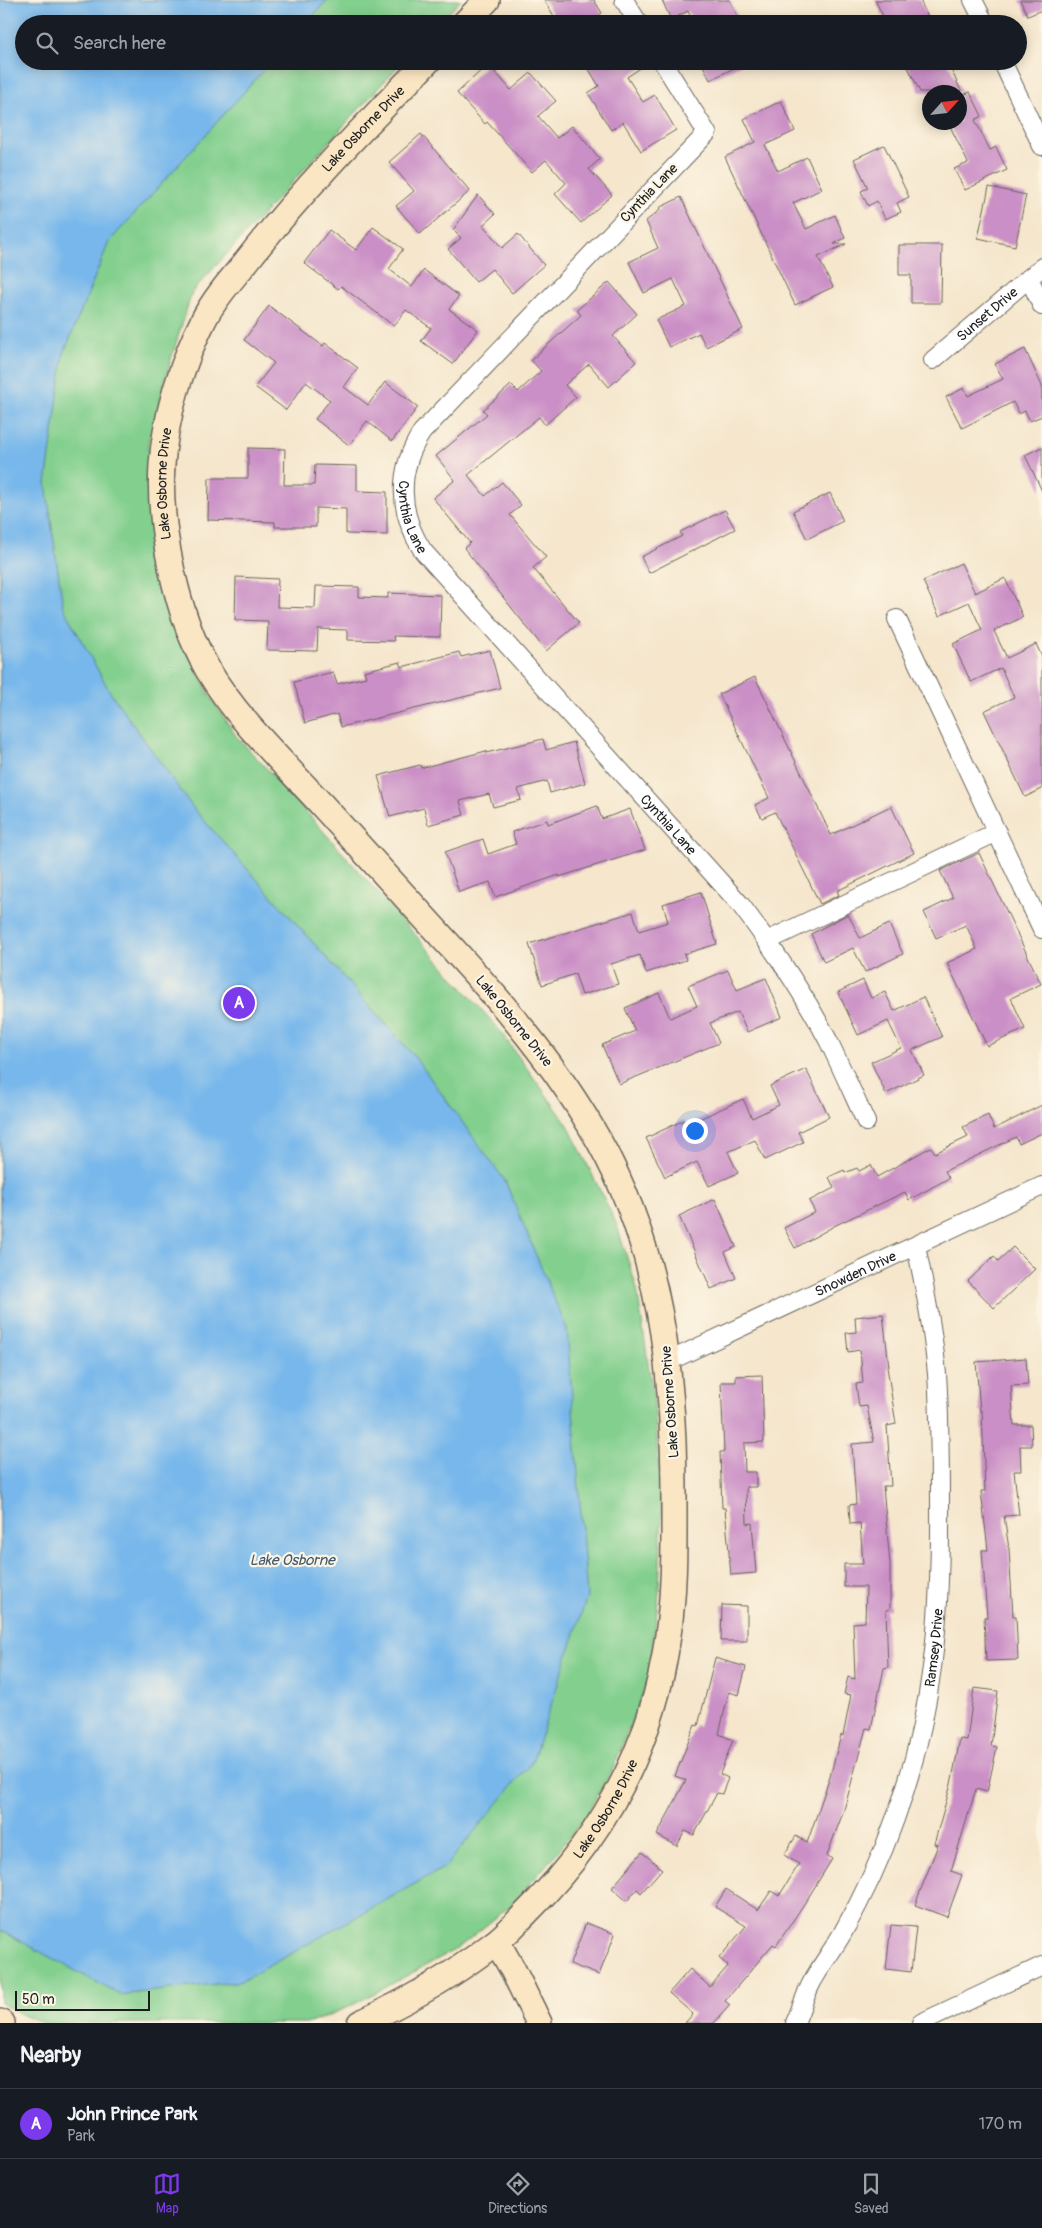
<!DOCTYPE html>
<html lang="en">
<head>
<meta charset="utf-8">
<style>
  body { margin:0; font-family:Pangolin,sans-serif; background:#20242c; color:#f1f3f6 }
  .compass { position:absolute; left:922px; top:85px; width:45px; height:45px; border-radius:50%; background:#171b24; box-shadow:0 2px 12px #0003; rotate:63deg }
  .scale { position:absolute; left:15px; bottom:12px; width:135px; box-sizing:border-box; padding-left:5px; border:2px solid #1c1c1c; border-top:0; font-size:14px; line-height:18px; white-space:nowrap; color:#1c1c1c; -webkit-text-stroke:4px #fcf5e5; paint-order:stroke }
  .you { position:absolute; left:694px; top:1130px; width:18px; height:18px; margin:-12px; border:4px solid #fff; border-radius:50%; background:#1a73e8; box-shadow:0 0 0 8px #1a73e833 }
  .badge { display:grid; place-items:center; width:32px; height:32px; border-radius:50%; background:#7c3aed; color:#fff; font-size:16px; font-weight:700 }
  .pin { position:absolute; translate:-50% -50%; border:2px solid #fff; box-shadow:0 1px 5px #0006 }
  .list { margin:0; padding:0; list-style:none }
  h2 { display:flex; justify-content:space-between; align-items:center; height:65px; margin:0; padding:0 20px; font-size:21px }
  h2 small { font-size:16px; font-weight:400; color:#9ea1a6 }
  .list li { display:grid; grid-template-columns:32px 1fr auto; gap:15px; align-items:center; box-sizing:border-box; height:70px; padding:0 20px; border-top:1px solid #363941 }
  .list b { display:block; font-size:19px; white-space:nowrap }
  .list p { margin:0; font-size:16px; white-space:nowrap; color:#9ea1a6 }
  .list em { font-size:16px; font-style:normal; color:#9ea1a6 }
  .icon { flex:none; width:28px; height:28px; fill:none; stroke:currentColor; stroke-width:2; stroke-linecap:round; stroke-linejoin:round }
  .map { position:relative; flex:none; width:1042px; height:2023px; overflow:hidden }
  .search { position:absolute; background:#171b24; box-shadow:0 2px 12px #0003; left:15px; right:15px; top:15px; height:55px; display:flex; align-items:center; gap:12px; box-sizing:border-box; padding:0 18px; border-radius:28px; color:#9ea1a6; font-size:19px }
  .sheet { height:135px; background:#171b24 }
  nav { display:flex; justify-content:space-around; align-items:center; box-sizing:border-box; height:70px; border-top:1px solid #363941; background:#171b24; font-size:14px; color:#9ea1a6 }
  nav a { display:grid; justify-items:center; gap:2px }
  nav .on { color:#7c3aed }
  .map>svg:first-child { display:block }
  .green { fill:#82cf8e; stroke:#4f7655 }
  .water { fill:#77b7eb; stroke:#4a6a84 }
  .building { fill:#ca8fc6 }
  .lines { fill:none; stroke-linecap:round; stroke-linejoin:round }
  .street-casing { stroke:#68635a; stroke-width:20 }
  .secondary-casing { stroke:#68635a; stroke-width:28 }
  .street { stroke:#fff; stroke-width:18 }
  .secondary { stroke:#fbe6c4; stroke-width:25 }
  .labels { text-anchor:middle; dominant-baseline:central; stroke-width:4.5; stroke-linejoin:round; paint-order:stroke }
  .street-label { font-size:14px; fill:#1c1c1c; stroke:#fcf5e5 }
  .water-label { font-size:15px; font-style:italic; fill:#405a6f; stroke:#fcf5e5 }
</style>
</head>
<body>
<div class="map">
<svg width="1042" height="2023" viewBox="0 0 1042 2023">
  <rect width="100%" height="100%" fill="#fcf5e5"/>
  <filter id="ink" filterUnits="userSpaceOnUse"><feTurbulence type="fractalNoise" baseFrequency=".02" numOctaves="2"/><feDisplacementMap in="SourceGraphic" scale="10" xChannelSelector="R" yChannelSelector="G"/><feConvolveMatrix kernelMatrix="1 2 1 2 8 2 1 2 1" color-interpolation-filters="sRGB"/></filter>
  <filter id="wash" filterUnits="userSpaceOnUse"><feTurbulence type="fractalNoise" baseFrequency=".0096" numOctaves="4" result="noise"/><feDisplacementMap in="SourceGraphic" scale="20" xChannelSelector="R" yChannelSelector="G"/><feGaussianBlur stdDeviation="1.12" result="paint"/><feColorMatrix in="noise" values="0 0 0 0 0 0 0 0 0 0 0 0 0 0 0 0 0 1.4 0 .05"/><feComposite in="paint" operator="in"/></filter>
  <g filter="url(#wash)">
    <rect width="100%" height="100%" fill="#f5e6cc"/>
    <path class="green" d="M0,0H461L438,24H24V61H403L192,292L171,359L148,444L151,515L162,585L182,637L210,696L236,736L285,788L497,1027L568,1125L616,1223L637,1289L654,1402L662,1507L659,1593L649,1677L612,1771L584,1818L555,1855L510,1906L458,1948L349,2007L310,2023H46L25,2016L0,2003Z"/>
    <path class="water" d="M0,0H327L306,24H24V61H272L109,242L64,353L46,484L63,607L110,692L193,808L415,1057L505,1181L567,1329L587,1597L532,1762L445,1867L242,1981L120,1995L0,1930Z"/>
    <g id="blocks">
      <g class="building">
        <path d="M544,0H594L602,13L585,24H559Z"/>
        <path d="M662,0H730L741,24H694L688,11L671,20Z"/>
        <path d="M875,0H920L931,24H887Z"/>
        <path d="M1020,0H1042V10L1028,16Z"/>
        <path d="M584,61H651L627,77L643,102L655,95L676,130L641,151L623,122L611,130L588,93L599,86Z"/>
        <path d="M701,61H748L710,80Z"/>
        <path d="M905,61H947L963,95L970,92L982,116L975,120L990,150L996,147L1007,170L965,190L954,169L968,163L948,122H960V92H920Z"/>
        <path d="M488,64L511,90L531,73L556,101L538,116L557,138L572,126L600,159L589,169L612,195L581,223L555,194L566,183L546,160L532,172L487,122L485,124L457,93Z"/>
        <path d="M781,101L795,131L765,145L778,171L807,157L822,189L793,203L806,229L835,215L845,238L834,244H846L818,257L833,287L795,305L725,157L755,142L744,119Z"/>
        <path d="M421,134L470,191L420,234L396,206L414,191L389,162Z"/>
        <path d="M884,145L909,197L897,203L901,212L885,219L877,201L868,206L861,191L868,188L854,159Z"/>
        <path d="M989,187L1026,195L1015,246L978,238Z"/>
        <path d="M478,195L495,214L483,225L502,248L518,234L544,265L512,293L492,269L476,282L448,249L461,238L453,230Z"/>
        <path d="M681,197L743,329L706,347L699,333L669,347L656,320L686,306L673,279L644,293L629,262L658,248L646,221L660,210L659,208Z"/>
        <path d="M373,227L403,249L389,269L412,287L424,270L459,296L449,309L478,330L453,364L421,341L431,328L406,310L394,326L341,286L338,289L304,263L329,230L356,250Z"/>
        <path d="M899,245H942L941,303H911V275H899Z"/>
        <path d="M609,282L637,314L613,336L636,362L609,387L589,364L565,385L576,397L545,425L539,417L468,475L485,496L502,482L521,505L510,515L546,557L533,568L579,623L546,651L464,548L470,543L433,498L455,480L436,456L487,414L483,410L511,385L518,392L541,371L531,360L581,315L577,310Z"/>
        <path d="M269,306L323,346L325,343L358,368L344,387L368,405L385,382L418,407L392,441L367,421L349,445L315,419L330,400L306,382L286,410L255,387L274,363L244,340Z"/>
        <path d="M1025,349L1042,386V416L1030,421L1025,411L1019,414L1013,402L962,428L946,397L964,388L968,396L1003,379L995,364Z"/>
        <path d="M1042,447V491L1025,455Z"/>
        <path d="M248,448L285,449L284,485H314L315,465L357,466V491L387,492V535L346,534V509L316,508V527H275V522L208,520L209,478H248Z"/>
        <path d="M830,493L843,521L807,539L793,511Z"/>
        <path d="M725,510L735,529L649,573L641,557L682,536L680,532Z"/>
        <path d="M961,563L975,593L1005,578L1023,617L994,631L1007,658L1036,644L1042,657V789L1025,797L984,711L1014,697L1001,668L971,682L953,644L982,630L969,602L939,616L923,581Z"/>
        <path d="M236,577L278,579L277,607L315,608L316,586L359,587V597L388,598V593L441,595L440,637L393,636L394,641L348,640V630L318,629L317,651L267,650L268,621L235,620Z"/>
        <path d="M490,650L500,688L341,727L337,714L305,723L294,682L333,672L337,684L366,677L364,671L400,662L402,667L459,652L461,657Z"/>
        <path d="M755,677L831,835L891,806L914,853L837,891L839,895L820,904L775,812L762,818L755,805L769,798L719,694Z"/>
        <path d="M543,739L546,750L574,742L585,783L550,793L547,781L518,789L521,800L493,807L489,794L460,801L464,815L428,825L424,808L390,817L378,776L420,765L421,768L486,751V753Z"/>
        <path d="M597,806L602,819L630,809L645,850L559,877V875L495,897L490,882L459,892L445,852L483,839L488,854L516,844L512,832L547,820L548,824Z"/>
        <path d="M979,853L1041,984L1011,998L1025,1029L987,1046L947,963L977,949L966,925L936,938L924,912L953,898L940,871Z"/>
        <path d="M701,892L717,944L684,954L686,960L646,973L640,955L611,964L618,984L582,995L575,974L542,985L529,944L633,912L639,931L668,922L663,904Z"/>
        <path d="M848,914L860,938L889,924L903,954L865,972L853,948L824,962L811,934Z"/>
        <path d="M728,970L737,990L766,978L782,1017L747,1032L738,1012L710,1023L719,1043L619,1084L602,1045L635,1031L625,1008L659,993L670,1018L697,1006L688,986Z"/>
        <path d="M863,980L871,998L885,992L894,1011L923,997L942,1037L912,1050L924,1075L886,1094L871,1062L901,1048L888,1021L858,1035L838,992Z"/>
        <path d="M806,1069L829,1117L798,1132L803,1142L765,1160L755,1140L728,1152L738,1173L709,1186L697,1162L665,1177L646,1138L684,1120L686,1125L743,1099L752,1118L779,1105L770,1086Z"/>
        <path d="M1042,1105V1133L1019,1144L1016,1137L945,1171L949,1178L909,1200L905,1192L836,1225L795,1248L784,1228L815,1212L809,1201L834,1188L829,1177L844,1170L845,1173L857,1168L859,1171L871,1165L877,1177L931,1147L935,1153L968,1137L963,1127L988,1115L994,1129Z"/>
        <path d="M715,1199L736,1247L725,1252L736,1278L711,1289L679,1216Z"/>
        <path d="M1013,1247L1035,1269L994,1308L968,1281L994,1256L998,1261Z"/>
        <path d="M883,1314L889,1367H887L896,1424L887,1426L891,1486H883L890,1564V1609L886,1610L888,1667L884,1668L871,1729L866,1728L844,1810L827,1855L832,1859L808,1898L776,1946L773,1944L725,2001L730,2005L714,2023H685L693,2014L669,1993L690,1969L710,1987L728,1966L719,1958L746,1926L715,1907L726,1889L758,1910L771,1891L779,1896L799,1864L784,1855L796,1836L807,1843L830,1777L841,1735L843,1736L851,1695L844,1694L848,1677L855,1679L853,1623L865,1622L866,1587H844V1564H863L860,1523L850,1524L849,1505L856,1504L852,1444L874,1442L867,1406L859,1407L856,1384L863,1383L860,1350L848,1352L846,1333L856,1332L855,1317Z"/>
        <path d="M1026,1358L1028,1385L1011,1386L1014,1425H1031L1032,1446H1020L1021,1471H1014L1019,1515L1004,1516L1009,1549L1013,1616H1016L1018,1660L986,1661L984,1617H987L982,1550H988L981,1491H985L982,1411H980L976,1362Z"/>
        <path d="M762,1375L764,1442L744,1443L745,1472H756V1487H746L747,1524L752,1523L756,1573L731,1575L725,1508H722L720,1452H724L721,1382H736V1376Z"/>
        <path d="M722,1605L747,1606V1641H721Z"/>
        <path d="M715,1658L746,1667L739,1695L729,1692L719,1734L733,1740L720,1774L728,1778L722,1794L717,1793L694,1835L685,1831L677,1846L657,1835L686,1780L675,1776L695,1725L698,1726Z"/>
        <path d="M974,1688L998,1691L991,1746L997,1747L987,1792L976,1789L951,1871L962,1875L947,1917L915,1905L938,1845L934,1844L951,1784L960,1739L967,1740Z"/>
        <path d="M642,1852L662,1869L641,1893L637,1889L627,1901L612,1888Z"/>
        <path d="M586,1923L615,1934L599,1975L570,1964Z"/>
        <path d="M891,1925L916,1927L911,1972L886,1969Z"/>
      </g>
    </g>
  </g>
  <g filter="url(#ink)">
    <use href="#blocks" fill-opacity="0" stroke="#68635a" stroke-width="1"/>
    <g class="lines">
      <g class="street-casing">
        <g id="street">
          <path d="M624,0L639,24"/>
          <path d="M973,0L985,24"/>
          <path id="s1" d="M662,61L707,133L422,432C397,470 398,513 423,551L740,904C773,948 804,993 829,1042C842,1069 854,1096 866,1122"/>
          <path d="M1002,61L1042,146"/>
          <path d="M1029,278L1042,306"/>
          <path id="s2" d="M933,360L1042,267"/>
          <path d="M897,619L1042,929"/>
          <path d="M767,941L997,832"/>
          <path id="s3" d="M669,1361L1042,1186"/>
          <path id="s4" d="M795,2023C801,2009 805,1995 812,1982C821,1965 833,1950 842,1934C863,1897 881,1859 895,1819C934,1713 941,1616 940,1504C940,1460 940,1417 937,1374C933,1331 925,1288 916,1246"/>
          <path d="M921,2023L1042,1966"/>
        </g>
      </g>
      <g class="secondary-casing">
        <g id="secondary">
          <path d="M464,24L487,0"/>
          <path d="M497,1942L513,1970L539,2023"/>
          <path d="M0,2022L2,2023"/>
          <path id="s5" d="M360,2023C406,2002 452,1976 492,1945C505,1936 515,1924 526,1913C604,1836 654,1744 668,1635C675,1588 674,1541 674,1494C674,1371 660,1250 599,1141C557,1065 500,1000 441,936C401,892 362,849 322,805C285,764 236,718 208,670C177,616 158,528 162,465C165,417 182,362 204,319C215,298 231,280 246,262C301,191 365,126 428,61"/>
        </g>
      </g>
      <use href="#street" class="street"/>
      <use href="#secondary" class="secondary"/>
    </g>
  </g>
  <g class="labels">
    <g class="street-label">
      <text stroke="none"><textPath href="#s5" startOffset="2252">Lake Osborne Drive</textPath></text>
      <text transform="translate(649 193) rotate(-46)">Cynthia Lane</text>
      <text stroke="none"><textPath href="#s2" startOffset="71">Sunset Drive</textPath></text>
      <text stroke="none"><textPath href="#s5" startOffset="1832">Lake Osborne Drive</textPath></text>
      <text stroke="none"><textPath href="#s1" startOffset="588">Cynthia Lane</textPath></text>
      <text stroke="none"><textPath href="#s1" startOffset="992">Cynthia Lane</textPath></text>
      <text transform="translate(514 1021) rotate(51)">Lake Osborne Drive</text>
      <text stroke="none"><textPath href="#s3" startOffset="206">Snowden Drive</textPath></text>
      <text transform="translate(670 1402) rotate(-94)">Lake Osborne Drive</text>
      <text stroke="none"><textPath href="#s4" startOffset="404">Ramsey Drive</textPath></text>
      <text stroke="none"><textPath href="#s5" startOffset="332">Lake Osborne Drive</textPath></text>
    </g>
    <g class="water-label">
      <text x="292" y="1560">Lake Osborne</text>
    </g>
  </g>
</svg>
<svg class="compass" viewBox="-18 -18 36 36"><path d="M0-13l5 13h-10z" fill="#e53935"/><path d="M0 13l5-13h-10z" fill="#9ea1a6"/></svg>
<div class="scale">50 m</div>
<div class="you"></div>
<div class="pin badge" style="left:239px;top:1003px">A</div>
<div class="search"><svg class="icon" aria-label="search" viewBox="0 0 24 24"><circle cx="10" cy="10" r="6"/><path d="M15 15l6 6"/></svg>Search here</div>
</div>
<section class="sheet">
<h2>Nearby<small></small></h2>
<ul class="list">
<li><span class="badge">A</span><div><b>John Prince Park</b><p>Park</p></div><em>170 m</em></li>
</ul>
</section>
<nav>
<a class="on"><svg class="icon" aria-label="map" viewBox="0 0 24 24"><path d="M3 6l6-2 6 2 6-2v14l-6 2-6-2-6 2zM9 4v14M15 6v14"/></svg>Map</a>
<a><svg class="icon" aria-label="directions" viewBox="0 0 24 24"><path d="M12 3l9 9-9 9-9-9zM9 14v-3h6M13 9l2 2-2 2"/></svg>Directions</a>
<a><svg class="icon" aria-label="saved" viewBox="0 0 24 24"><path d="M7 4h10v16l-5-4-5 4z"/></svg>Saved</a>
</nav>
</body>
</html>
